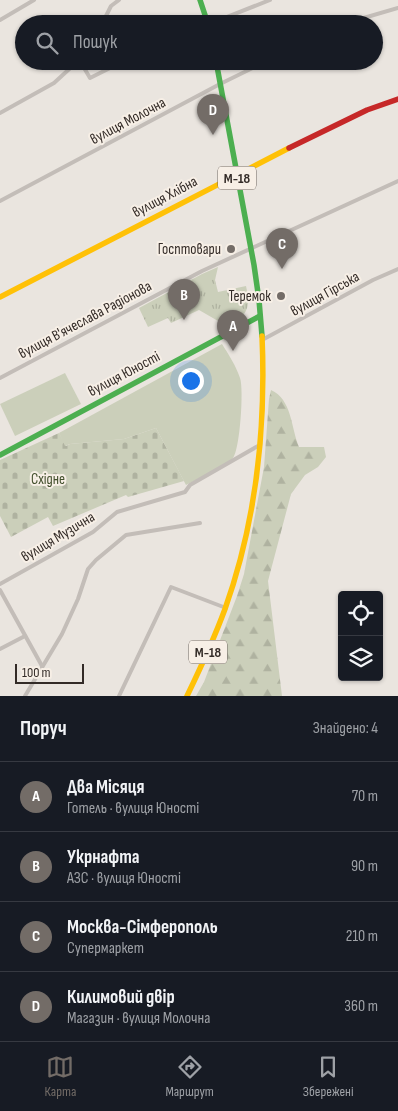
<!DOCTYPE html>
<html lang="uk">
<head>
<meta charset="utf-8">
<style>
  body { margin:0; font-family:"Sofia Sans Condensed",sans-serif; background:#242831; color:#f1f3f6 }
  .controls { position:absolute; right:15px; bottom:15px; display:grid; overflow:hidden; border-radius:5px; box-shadow:0 1px 4px #0004 }
  .controls button { width:45px; height:45px; display:grid; place-items:center; padding:0; border:0; border-bottom:1px solid #363941; background:#171b24; color:#f1f3f6; font:25px sans-serif }
  .scale { position:absolute; left:15px; bottom:12px; width:69px; box-sizing:border-box; padding-left:5px; border:2px solid #332b27; border-top:0; font-size:14px; line-height:18px; white-space:nowrap; color:#332b27; -webkit-text-stroke:4px #f7efe6; paint-order:stroke }
  .you { position:absolute; left:190px; top:380px; width:18px; height:18px; margin:-12px; border:4px solid #fff; border-radius:50%; background:#1a73e8; box-shadow:0 0 0 8px #1a73e833 }
  .badge { display:grid; place-items:center; width:32px; height:32px; border-radius:50%; background:#736c67; color:#fff; font-size:16px; font-weight:700 }
  .pin { position:absolute; translate:-50% -41px; filter:drop-shadow(0 1px 2px #0008) }
  .pin::after { content:''; position:absolute; top:26px; width:18px; height:15px; background:inherit; clip-path:polygon(0 0,100% 0,50% 100%) }
  .list { margin:0; padding:0; list-style:none }
  h2 { display:flex; justify-content:space-between; align-items:center; height:65px; margin:0; padding:0 20px; font-size:21px }
  h2 small { font-size:16px; font-weight:400; color:#9ea1a6 }
  .list li { display:grid; grid-template-columns:32px 1fr auto; gap:15px; align-items:center; box-sizing:border-box; height:70px; padding:0 20px; border-top:1px solid #363941 }
  .list b { display:block; font-size:19px; white-space:nowrap }
  .list p { margin:0; font-size:16px; white-space:nowrap; color:#9ea1a6 }
  .list em { font-size:16px; font-style:normal; color:#9ea1a6 }
  .icon { flex:none; width:28px; height:28px; fill:none; stroke:currentColor; stroke-width:2; stroke-linecap:round; stroke-linejoin:round }
  .map { position:relative; flex:none; width:398px; height:696px; overflow:hidden }
  .search { position:absolute; background:#171b24; box-shadow:0 1px 4px #0004; left:15px; right:15px; top:15px; height:55px; display:flex; align-items:center; gap:12px; box-sizing:border-box; padding:0 18px; border-radius:28px; color:#9ea1a6; font-size:19px }
  .sheet { height:345px; background:#171b24 }
  nav { display:flex; justify-content:space-around; align-items:center; box-sizing:border-box; height:70px; border-top:1px solid #363941; background:#171b24; font-size:14px; color:#9ea1a6 }
  nav a { display:grid; justify-items:center; gap:2px }
  nav .on { color:#736c67 }
  .map>svg:first-child { display:block }
  .grass { fill:url(#grass-tufts) }
  .forest { fill:url(#forest-firs) }
  .cemetery { fill:url(#cemetery-stones) }
  .park { fill:#cbcfba }
  .lines { fill:none; stroke-linecap:round; stroke-linejoin:round }
  .street { stroke:#c3bdb8; stroke-width:4 }
  .fast { stroke:#4caf50; stroke-width:5.5 }
  .slow { stroke:#ffc107; stroke-width:5.5 }
  .jam { stroke:#c62828; stroke-width:5.5 }
  .poi-dot { fill:#736c67; stroke:#f7efe6; stroke-width:2 }
  .labels { text-anchor:middle; dominant-baseline:central; stroke-width:4; stroke-linejoin:round; paint-order:stroke }
  .shield { fill:#f7efe6; stroke:#6e6660; stroke-width:1 }
  .shield-label { font-size:14px; font-weight:bold; fill:#332b27 }
  .street-label { font-size:15px; fill:#332b27; stroke:#f7efe6 }
  .poi-label { font-size:15px; fill:#332b27; stroke:#f7efe6; text-anchor:end }
  .park-label { font-size:15px; fill:#43502d; stroke:#f7efe6 }
</style>
</head>
<body>
<div class="map">
<svg width="398" height="696" viewBox="0 0 398 696">
  <defs>
    <pattern id="grass-tufts" width="24" height="20" patternUnits="userSpaceOnUse" patternTransform="scale(1.25)"><rect width="24" height="20" fill="#cbcfba"/><path d="M3 7l-1-3M5 7V3M7 7l1-3M15 17l-1-3M17 17v-4M19 17l1-3" fill="none" stroke="#afb2a0"/></pattern>
    <pattern id="forest-firs" width="22" height="20" patternUnits="userSpaceOnUse" patternTransform="scale(1.25)"><rect width="22" height="20" fill="#cbcfba"/><path d="M5 1l3.5 6h-7zM16 11l3.5 6h-7z" fill="#afb2a0"/></pattern>
    <pattern id="cemetery-stones" width="16" height="16" patternUnits="userSpaceOnUse" patternTransform="scale(1.25)"><rect width="16" height="16" fill="#cbcfba"/><path d="M2 7V4a2 2 0 0 1 4 0v3zM10 15v-3a2 2 0 0 1 4 0v3z" fill="#afb2a0"/></pattern>
  </defs>
  <rect width="100%" height="100%" fill="#eae5df"/>
  <path class="grass" d="M218,267L215,280L218,292L246,286C251,308 248,317 225,325L199,310L171,323L168,318L148,327L139,308L202,274Z"/>
  <path class="forest" d="M271,390C292,399 291,428 299,447H324L326,457L318,467L305,475L291,494L268,581L282,696H196L204,682L237,596L244,574L264,467L269,399Z"/>
  <path class="cemetery" d="M156,428L184,481L128,497L126,495L53,526L48,517L11,537L0,516V460L59,433L66,446L70,444L124,439Z"/>
  <g class="park">
    <path d="M222,344C229,355 236,366 240,378C244,389 240,449 233,458C225,467 198,479 186,485L156,428L124,439L70,444L65,446L59,433Z"/>
    <path d="M65,373L81,404L15,436L0,404Z"/>
  </g>
  <g class="lines">
    <g class="street">
      <path d="M0,20L34,0"/>
      <path d="M102,24L111,6L119,0"/>
      <path d="M195,24L206,18"/>
      <path d="M209,24L270,0"/>
      <path d="M343,24L398,8"/>
      <path d="M80,61L90,78L124,61"/>
      <path d="M0,113L54,83L78,61"/>
      <path d="M0,201L220,84L267,61"/>
      <path d="M262,340L373,280L398,269"/>
      <path d="M0,378L202,271L398,181"/>
      <path d="M0,584L93,532L117,512L185,492L190,485L258,446"/>
      <path d="M0,590L42,666"/>
      <path d="M0,649L25,636"/>
      <path d="M25,696L62,634L78,599L88,569L96,560L126,535L200,523"/>
      <path d="M119,696L171,587L226,608"/>
    </g>
    <g class="fast">
      <path d="M200,0L208,24"/>
      <path d="M216,61L254,265L259,300L262,336"/>
      <path d="M0,455L260,316"/>
    </g>
    <g class="slow">
      <path d="M0,297L289,148"/>
      <path d="M187,696C201,667 214,639 225,609C256,522 266,427 262,336"/>
    </g>
    <path class="jam" d="M289,148L367,110L398,99"/>
  </g>
  <g class="poi-dot">
    <circle cx="231" cy="249" r="5"/>
    <circle cx="281" cy="296" r="5"/>
  </g>
  <g class="labels">
    <g class="shield">
      <rect x="218" y="166.5" width="38" height="23" rx="4"/>
      <rect x="189" y="640.5" width="38" height="23" rx="4"/>
    </g>
    <g class="shield-label">
      <text x="237" y="178">М-18</text>
      <text x="208" y="652">М-18</text>
    </g>
    <g class="street-label">
      <text transform="translate(128 121) rotate(-28)">вулиця Молочна</text>
      <text transform="translate(165 197) rotate(-28)">вулиця Хлібна</text>
      <text transform="translate(325 294) rotate(-29)">вулиця Гірська</text>
      <text transform="translate(85 320) rotate(-28)">вулиця В'ячеслава Радіонова</text>
      <text transform="translate(124 374) rotate(-28)">вулиця Юності</text>
      <text transform="translate(58 537) rotate(-31)">вулиця Музична</text>
    </g>
    <g class="poi-label">
      <text x="221" y="249">Госптовари</text>
      <text x="271" y="296">Теремок</text>
    </g>
    <g class="park-label">
      <text x="48" y="479">Східне</text>
    </g>
  </g>
</svg>
<div class="controls">
<button><svg class="icon" aria-label="locate" viewBox="0 0 24 24"><circle cx="12" cy="12" r="6"/><path d="M12 2v4M12 18v4M2 12h4M18 12h4"/></svg></button>
<button><svg class="icon" aria-label="layers" viewBox="0 0 24 24"><path d="M12 4l9 5-9 5-9-5zM3 14l9 5 9-5"/></svg></button>
</div>
<div class="scale">100 m</div>
<div class="you"></div>
<div class="pin badge" style="left:233px;top:351px">A</div>
<div class="pin badge" style="left:184px;top:320px">B</div>
<div class="pin badge" style="left:282px;top:269px">C</div>
<div class="pin badge" style="left:213px;top:135px">D</div>
<div class="search"><svg class="icon" aria-label="search" viewBox="0 0 24 24"><circle cx="10" cy="10" r="6"/><path d="M15 15l6 6"/></svg>Пошук</div>
</div>
<section class="sheet">
<h2>Поруч<small>Знайдено: 4</small></h2>
<ul class="list">
<li><span class="badge">A</span><div><b>Два Місяця</b><p>Готель · вулиця Юності</p></div><em>70 m</em></li>
<li><span class="badge">B</span><div><b>Укрнафта</b><p>АЗС · вулиця Юності</p></div><em>90 m</em></li>
<li><span class="badge">C</span><div><b>Москва-Сімферополь</b><p>Супермаркет</p></div><em>210 m</em></li>
<li><span class="badge">D</span><div><b>Килимовий двір</b><p>Магазин · вулиця Молочна</p></div><em>360 m</em></li>
</ul>
</section>
<nav>
<a class="on"><svg class="icon" aria-label="map" viewBox="0 0 24 24"><path d="M3 6l6-2 6 2 6-2v14l-6 2-6-2-6 2zM9 4v14M15 6v14"/></svg>Карта</a>
<a><svg class="icon" aria-label="directions" viewBox="0 0 24 24"><path d="M12 3l9 9-9 9-9-9zM9 14v-3h6M13 9l2 2-2 2"/></svg>Маршрут</a>
<a><svg class="icon" aria-label="saved" viewBox="0 0 24 24"><path d="M7 4h10v16l-5-4-5 4z"/></svg>Збережені</a>
</nav>
</body>
</html>
